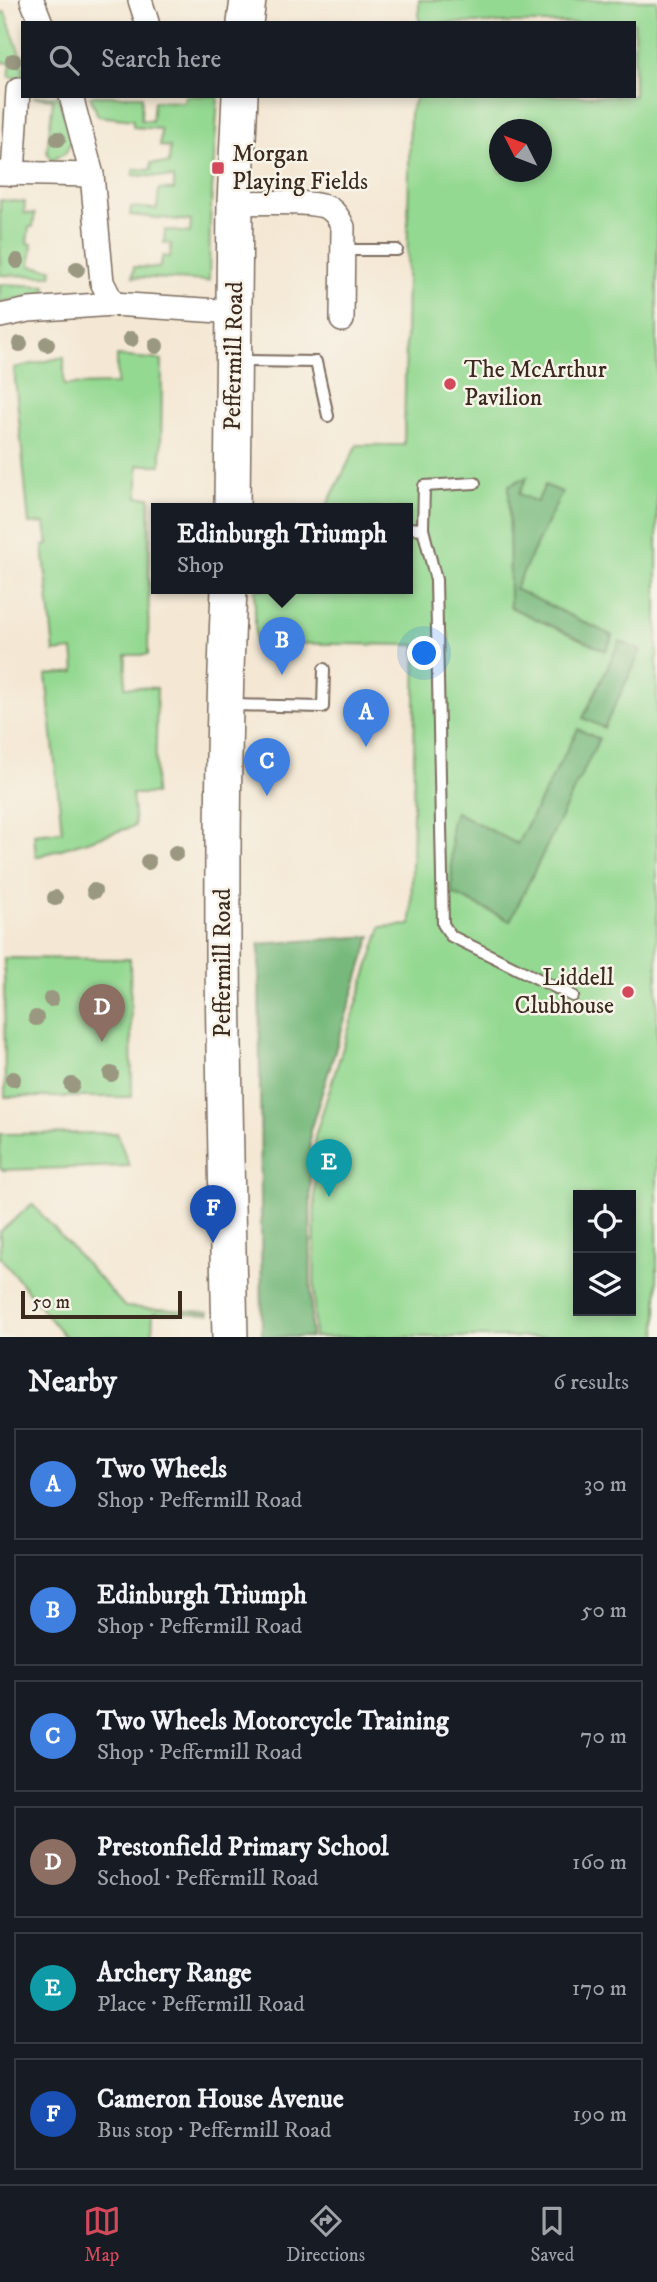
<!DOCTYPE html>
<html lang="en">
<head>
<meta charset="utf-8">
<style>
  body { margin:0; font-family:"IM FELL DW Pica",serif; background:#20242c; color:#f1f3f6 }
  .controls { position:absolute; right:21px; bottom:21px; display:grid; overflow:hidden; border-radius:0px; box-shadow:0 4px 10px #0003 }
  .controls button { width:63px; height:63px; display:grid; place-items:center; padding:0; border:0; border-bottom:2px solid #363941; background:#171b24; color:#f1f3f6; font:35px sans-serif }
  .compass { position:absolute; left:489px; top:119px; width:63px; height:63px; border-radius:50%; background:#171b24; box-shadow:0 4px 10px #0003; rotate:312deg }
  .scale { position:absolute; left:21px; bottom:18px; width:161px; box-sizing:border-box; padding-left:7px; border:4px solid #3b2a1e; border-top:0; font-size:19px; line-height:24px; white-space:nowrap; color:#3b2a1e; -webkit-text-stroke:5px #f7f3e8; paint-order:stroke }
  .you { position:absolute; left:425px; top:654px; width:24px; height:24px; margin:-18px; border:5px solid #fff; border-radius:50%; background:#1a73e8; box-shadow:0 0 0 10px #1a73e833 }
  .badge { display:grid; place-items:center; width:46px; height:46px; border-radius:50%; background:#d1495b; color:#fff; font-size:23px; font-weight:700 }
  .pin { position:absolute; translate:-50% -58px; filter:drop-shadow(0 2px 4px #0008) }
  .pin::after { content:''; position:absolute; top:37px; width:24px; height:21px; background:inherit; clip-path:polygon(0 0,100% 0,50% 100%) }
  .popup { position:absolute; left:151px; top:503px; width:262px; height:91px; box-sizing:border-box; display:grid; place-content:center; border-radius:0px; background:#171b24; filter:drop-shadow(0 2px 5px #0005); font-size:23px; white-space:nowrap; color:#9ea1a6 }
  .popup b { font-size:26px; color:#f1f3f6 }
  .popup::after { content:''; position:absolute; left:50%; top:100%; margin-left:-14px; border:14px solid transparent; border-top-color:#171b24 }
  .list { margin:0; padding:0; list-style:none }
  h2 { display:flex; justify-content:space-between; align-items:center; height:91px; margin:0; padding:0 28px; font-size:30px }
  h2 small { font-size:23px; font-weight:400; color:#9ea1a6 }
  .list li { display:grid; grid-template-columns:46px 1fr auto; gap:21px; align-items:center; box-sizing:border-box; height:112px; margin:0 14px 14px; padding:0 14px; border:2px solid #363941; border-radius:0px }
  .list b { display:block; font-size:26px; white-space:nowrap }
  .list p { margin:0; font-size:23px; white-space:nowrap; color:#9ea1a6 }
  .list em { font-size:23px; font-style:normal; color:#9ea1a6 }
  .icon { flex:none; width:38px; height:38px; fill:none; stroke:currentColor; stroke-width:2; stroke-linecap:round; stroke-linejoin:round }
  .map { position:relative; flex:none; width:657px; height:1337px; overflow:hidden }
  .search { position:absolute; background:#171b24; box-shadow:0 4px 10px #0003; left:21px; right:21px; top:21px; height:77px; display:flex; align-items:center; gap:18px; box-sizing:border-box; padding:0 24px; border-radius:0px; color:#9ea1a6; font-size:26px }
  .sheet { height:847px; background:#171b24 }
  nav { display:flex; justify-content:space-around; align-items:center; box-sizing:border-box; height:98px; border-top:2px solid #363941; background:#171b24; font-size:19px; color:#9ea1a6 }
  nav a { display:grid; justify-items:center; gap:4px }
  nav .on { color:#d1495b }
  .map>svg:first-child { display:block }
  .green { fill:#94d992; stroke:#688258; stroke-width:2; fill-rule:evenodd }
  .forest { fill:#77b97c; stroke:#59724d; stroke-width:2 }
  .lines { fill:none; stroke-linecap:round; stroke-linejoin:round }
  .lane-casing { stroke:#7c6c5e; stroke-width:14 }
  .street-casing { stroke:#7c6c5e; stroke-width:26 }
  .primary-casing { stroke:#7c6c5e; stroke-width:38 }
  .lane { stroke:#fff; stroke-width:10 }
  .street { stroke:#fff; stroke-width:23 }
  .primary { stroke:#fff; stroke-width:35 }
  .tree { fill:#9a9880 }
  .poi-dot { fill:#d1495b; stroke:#f7f3e8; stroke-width:2.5 }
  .labels { text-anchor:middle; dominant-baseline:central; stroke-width:5; stroke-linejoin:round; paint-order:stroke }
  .poi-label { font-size:24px; fill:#3b2a1e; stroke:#f7f3e8; text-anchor:start }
  .street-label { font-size:24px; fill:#3b2a1e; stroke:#f7f3e8 }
</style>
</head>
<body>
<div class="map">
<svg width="657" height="1337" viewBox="0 0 657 1337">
  <rect width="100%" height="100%" fill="#f7f3e8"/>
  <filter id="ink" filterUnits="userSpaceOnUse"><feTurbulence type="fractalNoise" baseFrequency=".0143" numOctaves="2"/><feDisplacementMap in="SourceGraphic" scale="14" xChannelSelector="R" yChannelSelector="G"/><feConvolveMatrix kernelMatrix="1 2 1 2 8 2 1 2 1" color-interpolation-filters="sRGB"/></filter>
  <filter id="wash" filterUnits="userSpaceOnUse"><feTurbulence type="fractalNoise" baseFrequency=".00686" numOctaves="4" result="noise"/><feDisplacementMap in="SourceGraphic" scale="28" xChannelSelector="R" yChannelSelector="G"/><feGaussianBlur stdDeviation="1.57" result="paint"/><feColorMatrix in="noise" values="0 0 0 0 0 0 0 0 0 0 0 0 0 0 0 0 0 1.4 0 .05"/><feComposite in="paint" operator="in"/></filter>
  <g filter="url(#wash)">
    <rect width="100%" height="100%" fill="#f4e8d4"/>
    <g class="green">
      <path d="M419,0H657V1337H314L315,1136L381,927L411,925L416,645L255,643V589H408V509H325L357,445H404L410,111L417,96H634V23H419ZM500,130H542V172H500ZM578,1195H631V1311H578Z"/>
      <path d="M5,12L20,54L23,55V78L9,77L11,63L0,62V13Z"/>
      <path d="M58,96L72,140L66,152L52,160L47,152L53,99L33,97Z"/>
      <path d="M90,96H142L141,120L152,121L154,101L184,102L185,96H218L210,223L209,281L133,277L134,267L159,268L163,256L170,257L171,244L164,243L165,230L190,233L191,221L130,215L131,207L157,209L159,189L174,190V178L133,175L134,169L151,170V163L169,164L170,147L160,146L161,129L133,127V120L98,116Z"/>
      <path d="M0,200L25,202L24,213L35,214L33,227H29L27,243L32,244L30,266L52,269L51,276L0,275Z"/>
      <path d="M0,284L46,286L45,294L0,302Z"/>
      <path d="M117,356L162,360L161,465H138V497H150L148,655H126L125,687L157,688L155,794H132L135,826L36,857L34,834L62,831L46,675L75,672L73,650L54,652L43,546L48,545L45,523L29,524L14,368L64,357V385L117,384Z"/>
      <path d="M4,958L130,959L132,1097H5Z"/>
      <path d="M117,1133L129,1166L3,1170L0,1168V1134Z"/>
      <path d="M32,1204L125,1307L209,1312V1314L153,1313L152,1337H65L0,1257V1232Z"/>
    </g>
    <g class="forest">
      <path d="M527,477L519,494L537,502L545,485L562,492L515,589L613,636L606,651L510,607L509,485Z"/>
      <path d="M620,641L641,651L604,728L583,718Z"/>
      <path d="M578,729L599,739L510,921L452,893L451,821L456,812L517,844Z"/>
      <path d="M371,936L310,1131L311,1337H262L259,944Z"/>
    </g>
  </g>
  <g filter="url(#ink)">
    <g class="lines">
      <g class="lane-casing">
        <g id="lane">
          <path d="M343,250H397"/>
          <path d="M238,361L316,362L328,416"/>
          <path d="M408,528L423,529L436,580L443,924L451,936L573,996"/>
          <path d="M423,529L424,486L475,483"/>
          <path d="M231,705L323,707L324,669"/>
        </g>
      </g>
      <g class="street-casing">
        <g id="street">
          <path d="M32,0L41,23"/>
          <path d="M140,0L147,22"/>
          <path d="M71,96L92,175L102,282L113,304"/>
          <path d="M0,173L92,175"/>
          <path d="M13,174L18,90"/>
          <path d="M235,203C254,203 317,200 330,209C337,214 340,220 343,227L342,320"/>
          <path d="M0,316L29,310L113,304L235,312"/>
        </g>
      </g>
      <g class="primary-casing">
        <g id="primary">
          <path d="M245,23L248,0"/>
          <path d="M232,509L235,203L240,96"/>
          <path d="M229,589C218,838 224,1088 230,1337"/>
        </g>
      </g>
      <use href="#lane" class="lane"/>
      <use href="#street" class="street"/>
      <use href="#primary" class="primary"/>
    </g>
    <g class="tree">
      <circle cx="13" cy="61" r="8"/>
      <circle cx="58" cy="139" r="8"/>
      <circle cx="17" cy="261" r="8"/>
      <circle cx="77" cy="269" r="8"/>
      <circle cx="131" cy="339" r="8"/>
      <circle cx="20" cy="344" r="8"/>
      <circle cx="47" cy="344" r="8"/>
      <circle cx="156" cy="346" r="8"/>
      <circle cx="176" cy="853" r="8"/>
      <circle cx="148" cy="862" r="8"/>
      <circle cx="94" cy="891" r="8"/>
      <circle cx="55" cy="898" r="8"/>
      <circle cx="51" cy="999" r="8"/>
      <circle cx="115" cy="1012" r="8"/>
      <circle cx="36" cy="1018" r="8"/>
      <circle cx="111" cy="1074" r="8"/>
      <circle cx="13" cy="1079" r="8"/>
      <circle cx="72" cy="1085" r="8"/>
    </g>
  </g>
  <g class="poi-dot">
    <rect x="211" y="161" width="14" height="14" rx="3.5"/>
    <circle cx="450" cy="384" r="7"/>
    <circle cx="628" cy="992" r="7"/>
  </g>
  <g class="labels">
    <g class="poi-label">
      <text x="232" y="154">Morgan<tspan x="232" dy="28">Playing Fields</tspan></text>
      <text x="464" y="370">The McArthur<tspan x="464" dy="28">Pavilion</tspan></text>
      <text x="614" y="978" text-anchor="end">Liddell<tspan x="614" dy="28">Clubhouse</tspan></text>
    </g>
    <g class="street-label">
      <text transform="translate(234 356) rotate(-89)">Peffermill Road</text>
      <text transform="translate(223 963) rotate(-90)">Peffermill Road</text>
    </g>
  </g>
</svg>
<div class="controls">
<button><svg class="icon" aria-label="locate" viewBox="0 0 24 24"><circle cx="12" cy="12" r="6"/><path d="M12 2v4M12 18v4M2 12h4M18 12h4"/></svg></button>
<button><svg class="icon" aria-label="layers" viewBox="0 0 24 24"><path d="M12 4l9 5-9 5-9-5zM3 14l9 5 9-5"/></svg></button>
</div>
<svg class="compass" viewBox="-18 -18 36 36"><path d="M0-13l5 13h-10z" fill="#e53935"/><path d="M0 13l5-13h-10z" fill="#9ea1a6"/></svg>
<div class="scale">50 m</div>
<div class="you"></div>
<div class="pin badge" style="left:366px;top:747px;background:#3f7fe0">A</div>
<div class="pin badge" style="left:282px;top:675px;background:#3f7fe0">B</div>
<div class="popup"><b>Edinburgh Triumph</b>Shop</div>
<div class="pin badge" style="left:267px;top:796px;background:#3f7fe0">C</div>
<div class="pin badge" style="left:102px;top:1042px;background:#8d6e63">D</div>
<div class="pin badge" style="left:329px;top:1197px;background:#0f9aa8">E</div>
<div class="pin badge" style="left:213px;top:1243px;background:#1a4fb4">F</div>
<div class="search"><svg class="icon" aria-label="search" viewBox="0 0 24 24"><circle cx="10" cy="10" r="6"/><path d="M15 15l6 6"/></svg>Search here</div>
</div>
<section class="sheet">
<h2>Nearby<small>6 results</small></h2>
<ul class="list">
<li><span class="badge" style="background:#3f7fe0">A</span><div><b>Two Wheels</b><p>Shop · Peffermill Road</p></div><em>30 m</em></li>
<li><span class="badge" style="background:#3f7fe0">B</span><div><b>Edinburgh Triumph</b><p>Shop · Peffermill Road</p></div><em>50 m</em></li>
<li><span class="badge" style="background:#3f7fe0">C</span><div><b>Two Wheels Motorcycle Training</b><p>Shop · Peffermill Road</p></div><em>70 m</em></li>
<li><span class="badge" style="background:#8d6e63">D</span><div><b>Prestonfield Primary School</b><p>School · Peffermill Road</p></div><em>160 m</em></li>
<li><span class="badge" style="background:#0f9aa8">E</span><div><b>Archery Range</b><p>Place · Peffermill Road</p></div><em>170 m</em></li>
<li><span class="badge" style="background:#1a4fb4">F</span><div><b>Cameron House Avenue</b><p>Bus stop · Peffermill Road</p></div><em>190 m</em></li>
</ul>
</section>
<nav>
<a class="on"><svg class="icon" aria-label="map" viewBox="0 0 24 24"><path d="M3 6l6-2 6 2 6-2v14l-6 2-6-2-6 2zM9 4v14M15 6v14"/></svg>Map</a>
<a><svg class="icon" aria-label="directions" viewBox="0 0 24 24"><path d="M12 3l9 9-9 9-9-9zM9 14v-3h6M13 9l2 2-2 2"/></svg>Directions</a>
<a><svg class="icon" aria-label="saved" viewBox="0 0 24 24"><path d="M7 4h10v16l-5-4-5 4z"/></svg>Saved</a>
</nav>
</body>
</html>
